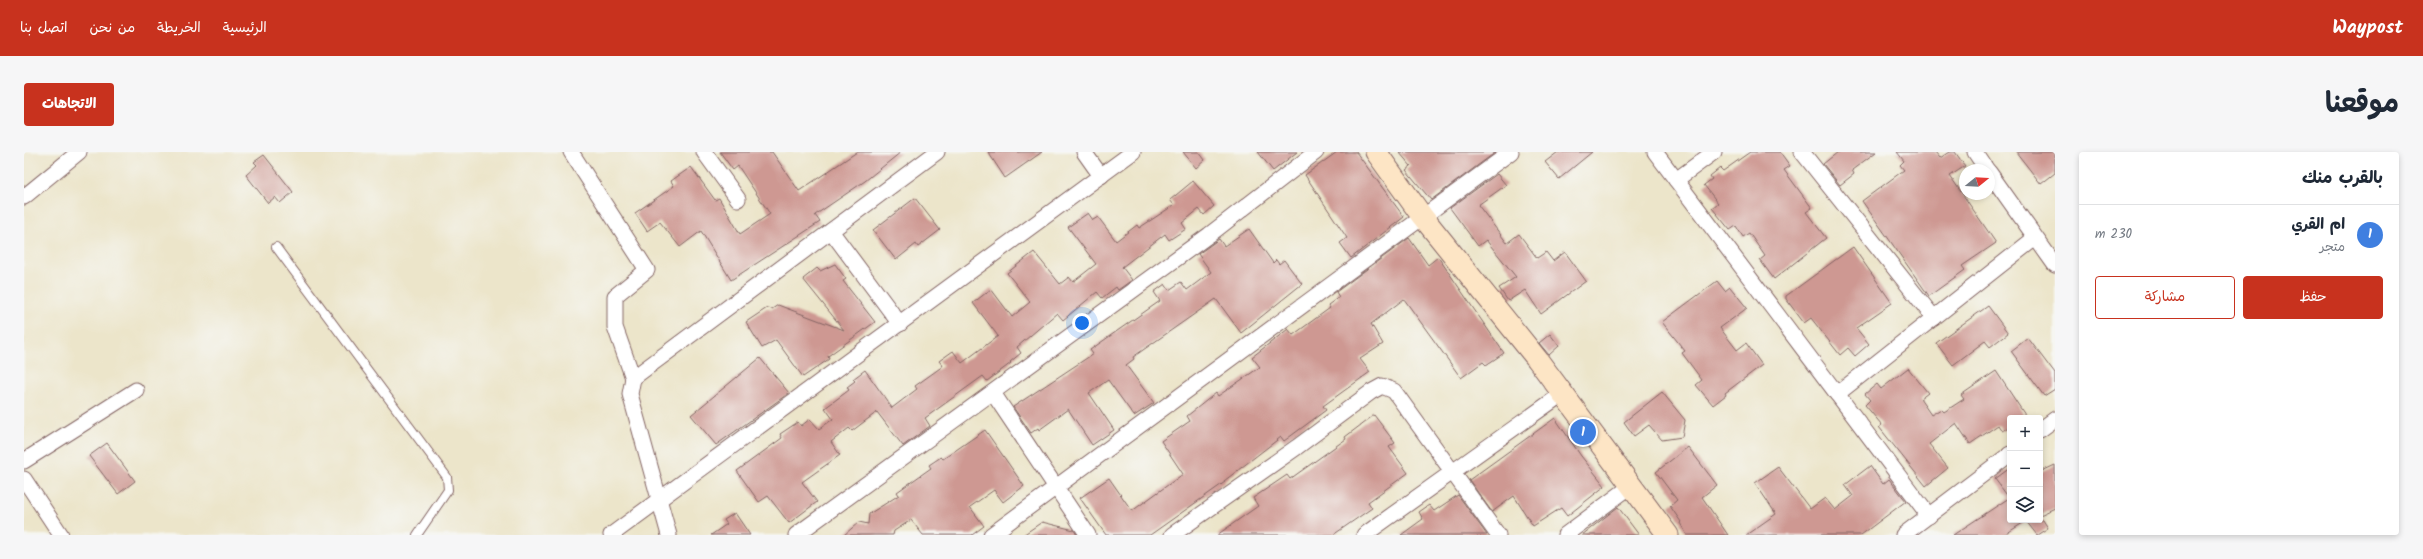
<!DOCTYPE html>
<html lang="ar">
<head>
<meta charset="utf-8">
<style>
  body { margin:0; font-family:Kalam,"Playpen Sans Arabic",sans-serif; background:#f6f6f7; color:#1f2937; direction:rtl }
  .controls { position:absolute; right:12px; bottom:12px; display:grid; overflow:hidden; border-radius:4px; box-shadow:0 2px 6px #0003 }
  .controls button { width:36px; height:36px; display:grid; place-items:center; padding:0; border:0; border-bottom:1px solid #e0e1e3; background:#fff; color:#1f2937; font:20px sans-serif }
  .compass { position:absolute; left:1935px; top:12px; width:36px; height:36px; border-radius:50%; background:#fff; box-shadow:0 2px 6px #0003; rotate:72deg }
  .you { position:absolute; left:1058px; top:171px; width:14px; height:14px; margin:-10px; border:3px solid #fff; border-radius:50%; background:#1a73e8; box-shadow:0 0 0 6px #1a73e833 }
  .badge { display:grid; place-items:center; width:26px; height:26px; border-radius:50%; background:#c8321e; color:#fff; font-size:13px; font-weight:700 }
  .pin { position:absolute; translate:-50% -50%; border:2px solid #fff; box-shadow:0 1px 4px #0006 }
  .list { margin:0; padding:0; list-style:none }
  h2 { display:flex; justify-content:space-between; align-items:center; height:52px; margin:0; padding:0 16px; font-size:17px }
  h2 small { font-size:13px; font-weight:400; color:#747a83 }
  .list li { display:grid; grid-template-columns:26px 1fr auto; gap:12px; align-items:center; box-sizing:border-box; height:60px; padding:0 16px; border-top:1px solid #e0e1e3 }
  .list b { display:block; font-size:15px; white-space:nowrap }
  .list p { margin:0; font-size:13px; white-space:nowrap; color:#747a83 }
  .list em { font-size:13px; font-style:normal; color:#747a83 }
  .actions { display:flex; gap:8px; padding:12px 16px }
  .actions a { flex:1; padding:9px 0; border:1px solid #c8321e; border-radius:4px; text-align:center; font-size:14px; color:#c8321e }
  .actions .main { background:#c8321e; color:#fff }
  .icon { flex:none; width:22px; height:22px; fill:none; stroke:currentColor; stroke-width:2; stroke-linecap:round; stroke-linejoin:round }
  .map { position:relative; flex:none; width:2031px; height:383px; overflow:hidden; direction:ltr; border-radius:4px }
  header { display:flex; align-items:center; gap:24px; box-sizing:border-box; height:56px; padding:0 20px; background:#c8321e; color:#fff }
  header strong { font-size:19px }
  nav { display:flex; gap:22px; margin-inline-start:auto; font-size:14px }
  .intro { display:flex; align-items:center; justify-content:space-between; box-sizing:border-box; height:96px; padding:0 24px }
  h1 { margin:0; font-size:28px }
  .button { padding:10px 18px; border-radius:4px; background:#c8321e; color:#fff; font-size:14px; font-weight:700 }
  main { display:flex; gap:24px; padding:0 24px }
  aside { flex:1; background:#fff; border-radius:4px; box-shadow:0 2px 6px #0003 }
  .map>svg:first-child { display:block }
  .building { fill:#ce9892 }
  .lines { fill:none; stroke-linecap:round; stroke-linejoin:round }
  .lane-casing { stroke:#836463; stroke-width:10 }
  .street-casing { stroke:#836463; stroke-width:17 }
  .secondary-casing { stroke:#836463; stroke-width:23 }
  .lane { stroke:#fff; stroke-width:8 }
  .street { stroke:#fff; stroke-width:15 }
  .secondary { stroke:#fde5c5; stroke-width:21 }
</style>
</head>
<body>
<header>
<strong>Waypost</strong>
<nav><a>الرئيسية</a><a>الخريطة</a><a>من نحن</a><a>اتصل بنا</a></nav>
</header>
<div class="intro"><h1>موقعنا</h1><a class="button">الاتجاهات</a></div>
<main>
<aside>
<h2>بالقرب منك<small></small></h2>
<ul class="list">
<li><span class="badge" style="background:#3f7fe0">1</span><div><b>ام القري</b><p>متجر</p></div><em>230 m</em></li>
</ul>
<div class="actions"><a class="main">حفظ</a><a>مشاركة</a></div>
</aside>
<div class="map">
<svg width="2031" height="383" viewBox="0 0 2031 383">
  <rect width="100%" height="100%" fill="#f6f6f2"/>
  <filter id="ink" filterUnits="userSpaceOnUse"><feTurbulence type="fractalNoise" baseFrequency=".025" numOctaves="2"/><feDisplacementMap in="SourceGraphic" scale="8" xChannelSelector="R" yChannelSelector="G"/><feConvolveMatrix kernelMatrix="1 2 1 2 8 2 1 2 1" color-interpolation-filters="sRGB"/></filter>
  <filter id="wash" filterUnits="userSpaceOnUse"><feTurbulence type="fractalNoise" baseFrequency=".012" numOctaves="4" result="noise"/><feDisplacementMap in="SourceGraphic" scale="16" xChannelSelector="R" yChannelSelector="G"/><feGaussianBlur stdDeviation="0.9" result="paint"/><feColorMatrix in="noise" values="0 0 0 0 0 0 0 0 0 0 0 0 0 0 0 0 0 1.4 0 .05"/><feComposite in="paint" operator="in"/></filter>
  <g filter="url(#wash)">
    <rect width="100%" height="100%" fill="#ece5ca"/>
    <g id="blocks">
      <g class="building">
        <path d="M696,0H748L775,39L833,0H877L841,29L791,63L796,70L707,128L677,79L656,95L636,70L623,79L611,61L650,34L647,29L667,15L691,48L695,46L716,82L746,62L714,14L709,18Z"/>
        <path d="M964,0H1018L981,26Z"/>
        <path d="M1159,0H1175L1181,8L1172,16Z"/>
        <path d="M1234,0H1273L1249,19Z"/>
        <path d="M1313,0H1332L1380,65L1327,106L1316,91L1323,86L1281,23Z"/>
        <path d="M1375,0H1472L1407,48L1382,18L1387,14Z"/>
        <path d="M1534,0H1568L1535,27L1521,10Z"/>
        <path d="M1726,0H1756L1766,14L1760,18L1788,56L1782,60L1802,86L1750,127L1736,108L1741,104L1725,81L1719,85L1712,74L1706,78L1688,56L1694,51L1680,33L1688,27L1686,24L1696,16L1699,19Z"/>
        <path d="M1814,0H1852L1828,18L1830,22L1816,33L1799,12Z"/>
        <path d="M1873,0H1911L1916,6L1925,0H1931L1941,14L1926,24L1972,91L1938,114L1941,118L1905,144L1838,49L1880,18L1876,13L1880,9Z"/>
        <path d="M1992,0H2031V21L2017,32Z"/>
        <path d="M240,3L269,40L256,51L251,45L244,51L222,23L233,13L230,10Z"/>
        <path d="M1473,22L1482,33L1454,53L1483,91L1495,82L1513,106L1522,100L1529,109L1541,100L1562,129L1517,162L1501,138L1484,149L1475,136L1492,125L1462,88L1454,94L1426,56Z"/>
        <path d="M1169,29L1190,54L1180,63L1175,57L1158,71L1162,77L1145,88L1141,82L1098,115L1108,128L1094,138L1092,135L1078,146L1073,140L1039,168L1033,161L993,195L997,201L986,210L987,211L963,229L959,224L901,266L906,274L879,294L853,260L828,279L825,276L807,290L816,303L778,330L793,350L765,371L744,344L735,350L713,319L758,286L756,282L774,270L777,274L786,267L795,277L809,267L801,256L825,238L823,235L831,229L829,227L841,218L868,256L893,237L891,234L919,214L915,209L929,199L938,211L974,184L949,151L967,137L988,165L1006,150L983,121L1010,100L1036,132L1045,125L1049,130L1072,112L1044,75L1064,61L1069,68L1074,65L1092,89L1113,73L1115,76L1150,53L1146,48Z"/>
        <path d="M891,46L916,78L894,95L892,92L872,108L849,78Z"/>
        <path d="M1225,77L1249,111L1252,108L1255,112L1260,108L1278,132L1217,181L1192,147L1109,205L1110,207L1102,213L1130,251L1110,264L1084,228L1065,241L1090,278L1068,293L1044,257L1015,278L1014,276L1007,281L989,255L1069,202L1066,198L1136,149L1130,140L1141,132L1145,138L1157,130L1163,138L1187,120L1174,102L1195,87L1200,94Z"/>
        <path d="M1385,86L1404,113L1414,105L1480,201L1462,213L1459,210L1437,226L1380,147L1347,172L1359,192L1336,207L1346,220L1299,254L1302,258L1260,289L1257,285L1200,329L1201,330L1126,383H1082L1056,346L1085,326L1108,359L1159,322L1137,289L1166,269L1163,264L1192,241L1194,244L1236,215L1228,205L1264,177L1269,183L1306,156L1304,153L1315,145L1312,140Z"/>
        <path d="M1829,95L1868,151L1832,176L1845,192L1831,204L1824,196L1816,203L1787,166L1780,171L1762,147V144Z"/>
        <path d="M811,112L822,127L819,129L851,170L804,204L805,207L779,225L752,188L738,196L722,170L743,156L748,157L754,153L820,178L779,127L793,116L796,119Z"/>
        <path d="M1693,129L1701,139L1706,135L1723,156L1696,176L1713,198L1722,191L1738,213L1701,241L1702,243L1689,253L1672,233L1678,228L1658,201L1661,199L1638,170Z"/>
        <path d="M1964,154L1984,181L1966,195L1961,189L1929,213L1912,191Z"/>
        <path d="M1526,182L1535,194L1525,203L1515,191Z"/>
        <path d="M2004,186L2031,222V237L2020,244L1987,199Z"/>
        <path d="M736,206L765,241L692,293L667,263Z"/>
        <path d="M1884,216L1904,241L1896,247L1907,263L1917,257L1920,260L1940,247L1937,243L1972,219L2003,266H1986V274L1978,279L1974,273L1946,292L1932,271L1905,292L1924,316L1902,334L1855,275L1858,273L1841,253L1846,248L1841,242L1853,232L1857,237Z"/>
        <path d="M1638,240L1661,268L1658,285L1638,288L1625,273L1610,284L1600,270Z"/>
        <path d="M1350,263L1371,291L1365,295L1384,321L1344,350L1348,356L1309,383H1193L1234,354L1229,346L1263,323L1266,327L1322,287L1321,285Z"/>
        <path d="M1531,266L1557,304L1581,334L1543,364L1537,356L1509,374L1490,344L1468,360L1445,328Z"/>
        <path d="M961,278L1000,334L979,350L970,338L946,355L960,374L948,383H899L887,368L870,379L869,383H820L835,370L844,372L845,362L875,343L873,340L907,316L905,313L917,305L919,307Z"/>
        <path d="M83,291L111,329L94,342L65,304Z"/>
        <path d="M1664,295L1693,333L1678,345L1704,383H1663L1656,371L1657,370L1646,354L1653,348L1632,320Z"/>
        <path d="M2031,313V356L2016,363V320Z"/>
        <path d="M1846,314L1859,332L1865,327L1882,349L1837,383H1722L1752,362L1731,331L1754,315L1786,357L1801,346L1811,358L1829,344L1821,333Z"/>
        <path d="M1986,316V368H2019L2024,376L2013,383L2002,369L1980,383H1929L1985,346L1971,327Z"/>
        <path d="M1434,343L1463,383H1377L1399,367L1395,360L1405,353L1410,359Z"/>
        <path d="M1594,355L1615,383H1558Z"/>
        <path d="M711,361L726,383H687L703,372L700,368Z"/>
        <path d="M1018,370L1050,378L1053,383H999Z"/>
      </g>
    </g>
  </g>
  <g filter="url(#ink)">
    <use href="#blocks" fill-opacity="0" stroke="#836463" stroke-width="1"/>
    <g class="lines">
      <g class="lane-casing">
        <path id="lane" d="M252,95L423,325L424,338L393,383"/>
      </g>
      <g class="street-casing">
        <g id="street">
          <path d="M547,0L623,118L591,144V175L609,226"/>
          <path d="M680,0L714,47"/>
          <path d="M1060,0L1077,24"/>
          <path d="M1631,0L1905,364"/>
          <path d="M1778,0L1910,166"/>
          <path d="M1951,0L1963,18"/>
          <path d="M1965,20L2031,113"/>
          <path d="M1652,28L1690,0"/>
          <path d="M0,45L55,0"/>
          <path d="M807,79L876,172"/>
          <path d="M969,241L1064,383"/>
          <path d="M1813,242L2011,86"/>
          <path d="M2016,278L2031,267"/>
          <path d="M0,309L112,238"/>
          <path d="M0,327L37,383"/>
          <path d="M587,383L1109,0"/>
          <path d="M645,383L606,242L609,226L913,0"/>
          <path d="M772,383L1185,83L1292,0"/>
          <path d="M967,383L1487,0"/>
          <path d="M1148,383L1273,295L1347,240L1358,234L1370,239L1474,383"/>
          <path d="M1340,383L1538,242"/>
          <path d="M1541,383L1607,334"/>
          <path d="M1879,383L1986,302"/>
        </g>
      </g>
      <g class="secondary-casing">
        <path id="secondary" d="M1352,0L1398,64L1513,207L1644,383"/>
      </g>
      <use href="#lane" class="lane"/>
      <use href="#street" class="street"/>
      <use href="#secondary" class="secondary"/>
    </g>
  </g>
</svg>
<div class="controls">
<button>+</button>
<button>−</button>
<button><svg class="icon" aria-label="layers" viewBox="0 0 24 24"><path d="M12 4l9 5-9 5-9-5zM3 14l9 5 9-5"/></svg></button>
</div>
<svg class="compass" viewBox="-18 -18 36 36"><path d="M0-13l5 13h-10z" fill="#e53935"/><path d="M0 13l5-13h-10z" fill="#747a83"/></svg>
<div class="you"></div>
<div class="pin badge" style="left:1559px;top:280px;background:#3f7fe0">1</div>
</div>
</main>
</body>
</html>
